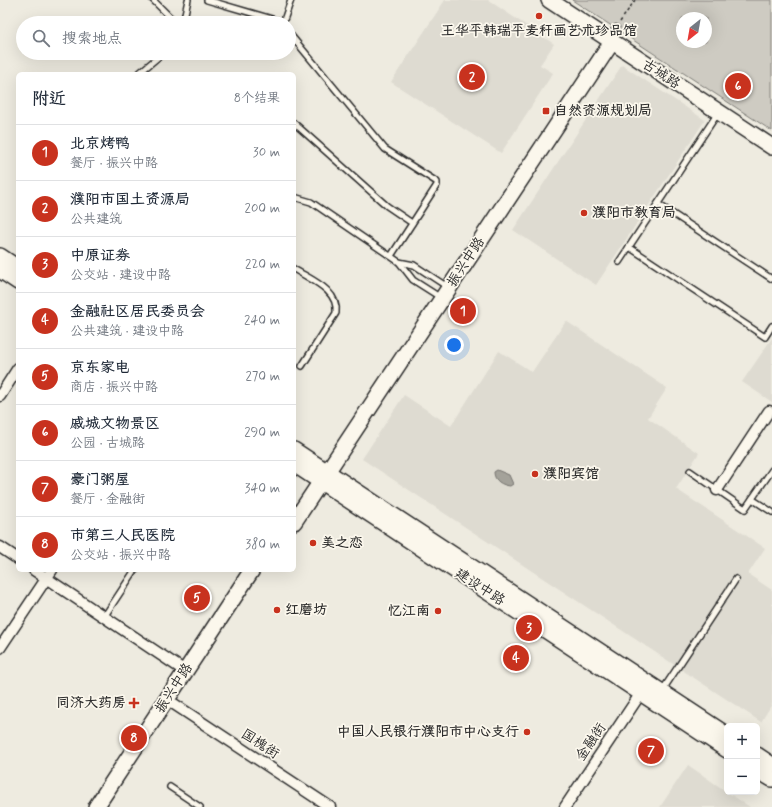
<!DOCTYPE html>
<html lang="zh">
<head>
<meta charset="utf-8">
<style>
  body { margin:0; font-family:Mynerve,"LXGW WenKai TC",sans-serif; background:#f6f6f7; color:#1f2937 }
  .controls { position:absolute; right:12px; bottom:12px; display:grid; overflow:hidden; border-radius:6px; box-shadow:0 4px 16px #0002 }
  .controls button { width:36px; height:36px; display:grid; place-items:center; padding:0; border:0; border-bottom:1px solid #e0e1e3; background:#fff; color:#1f2937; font:20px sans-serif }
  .compass { position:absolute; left:676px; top:12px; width:36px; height:36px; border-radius:50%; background:#fff; box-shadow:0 4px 16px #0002; rotate:211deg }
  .you { position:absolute; left:454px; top:345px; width:14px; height:14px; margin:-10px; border:3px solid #fff; border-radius:50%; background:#1a73e8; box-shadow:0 0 0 6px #1a73e833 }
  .badge { display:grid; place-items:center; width:26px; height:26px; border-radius:50%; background:#c8321e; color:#fff; font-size:13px; font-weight:700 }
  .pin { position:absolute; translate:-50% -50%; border:2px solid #fff; box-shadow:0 1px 4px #0006 }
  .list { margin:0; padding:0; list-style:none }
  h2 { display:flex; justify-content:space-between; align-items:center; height:52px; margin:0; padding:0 16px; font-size:17px }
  h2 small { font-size:13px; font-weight:400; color:#747a83 }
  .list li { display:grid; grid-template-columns:26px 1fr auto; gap:12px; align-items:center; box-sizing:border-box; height:56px; padding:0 16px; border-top:1px solid #e0e1e3 }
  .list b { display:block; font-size:15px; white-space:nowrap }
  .list p { margin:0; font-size:13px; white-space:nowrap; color:#747a83 }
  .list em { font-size:13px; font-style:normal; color:#747a83 }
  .icon { flex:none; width:22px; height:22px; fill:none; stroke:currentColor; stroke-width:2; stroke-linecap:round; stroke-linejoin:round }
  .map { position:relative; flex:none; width:772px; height:807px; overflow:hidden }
  .search { position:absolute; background:#fff; box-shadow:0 4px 16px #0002; left:16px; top:16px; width:280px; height:44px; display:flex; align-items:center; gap:10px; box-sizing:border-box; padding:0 14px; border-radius:22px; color:#747a83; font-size:15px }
  .panel { position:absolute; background:#fff; box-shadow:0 4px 16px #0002; left:16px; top:72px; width:280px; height:500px; border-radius:6px }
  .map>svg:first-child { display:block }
  .built { fill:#dedbd1 }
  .green { fill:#cecbc2; stroke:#7c7b76; fill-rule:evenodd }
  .water { fill:#a4a29a; stroke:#74726e }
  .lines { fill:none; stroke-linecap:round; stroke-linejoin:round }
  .lane-casing { stroke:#2b2b2b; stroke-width:8 }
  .street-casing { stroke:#2b2b2b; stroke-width:13 }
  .secondary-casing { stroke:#2b2b2b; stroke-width:18 }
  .path { stroke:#2b2b2b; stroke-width:1.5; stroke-dasharray:3 3; stroke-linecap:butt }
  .lane { stroke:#fbf7ec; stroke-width:5 }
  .street { stroke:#fbf7ec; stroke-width:10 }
  .secondary { stroke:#fbf7ec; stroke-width:15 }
  .poi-dot { fill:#c8321e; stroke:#fbf7ec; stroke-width:1.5 }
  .labels { text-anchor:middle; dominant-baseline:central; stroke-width:3.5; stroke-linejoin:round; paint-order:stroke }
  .poi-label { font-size:14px; font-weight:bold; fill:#2b2b2b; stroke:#fbf7ec; text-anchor:start }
  .street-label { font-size:14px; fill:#2b2b2b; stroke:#fbf7ec }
</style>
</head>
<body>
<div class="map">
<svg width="772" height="807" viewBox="0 0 772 807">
  <rect width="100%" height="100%" fill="#eeebe0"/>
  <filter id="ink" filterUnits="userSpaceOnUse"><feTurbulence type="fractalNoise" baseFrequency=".025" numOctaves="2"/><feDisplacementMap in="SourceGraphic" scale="8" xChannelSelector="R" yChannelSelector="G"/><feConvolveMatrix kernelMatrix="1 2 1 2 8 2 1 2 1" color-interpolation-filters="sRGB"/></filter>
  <g filter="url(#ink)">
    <g class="built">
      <path d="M445,0H488L554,44L540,65L553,73L501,153L391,82Z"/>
      <path d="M622,65L705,120L596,285L513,230Z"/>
      <path d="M566,321L667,388L648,418L699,453L676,489L765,548L748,574L772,590V704L761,722L362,459L404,395L451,426L499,351L532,372Z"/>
      <path d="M772,338V402L742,382Z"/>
      <path d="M688,765L727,792L750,807H660Z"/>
    </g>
    <path class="green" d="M572,0H772V131ZM682,18H706V42H682Z"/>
    <path class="water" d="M497,470L509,475L513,484L510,486C502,485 494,481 494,472Z"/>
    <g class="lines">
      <g class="lane-casing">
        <g id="lane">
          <path d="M153,0L176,23"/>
          <path d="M207,0L279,21L281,23"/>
          <path d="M183,23L188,0"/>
          <path d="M283,23L291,0"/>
          <path d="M289,33L385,149L437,182V185L391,256"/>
          <path d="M609,37L616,28"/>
          <path d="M138,74L163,53"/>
          <path d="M294,123L387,206L412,223"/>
          <path d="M294,197L311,202L399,262L413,280L435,294"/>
          <path d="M658,204L772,279"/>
          <path d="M629,247L765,337L772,326"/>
          <path d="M399,262L414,265L443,284"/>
          <path d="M619,262L718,113"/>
          <path d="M294,269C311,280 339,290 336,313L302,366"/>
          <path d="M690,471L745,509L772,470"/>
          <path d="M752,499L772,512"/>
          <path d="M104,617L135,570"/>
          <path d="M662,691L736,579"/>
          <path d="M170,787L200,807"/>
        </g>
      </g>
      <g class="street-casing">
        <g id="street">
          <path d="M0,396L18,368"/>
          <path d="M717,490L769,411"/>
          <path d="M0,547L18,559"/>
          <path d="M34,570L185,671"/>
          <path d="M0,648L52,570"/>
          <path d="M174,704L330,807"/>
          <path d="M565,807L641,693"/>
        </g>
      </g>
      <g class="secondary-casing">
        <g id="secondary">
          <path d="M549,0L772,147"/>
          <path d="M0,256L18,268"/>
          <path d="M0,270L18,282"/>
          <path d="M294,450L727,735"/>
          <path d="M294,464L727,750"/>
          <path d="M294,522L612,42"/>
          <path d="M757,755L772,765"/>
          <path d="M757,770L772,779"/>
          <path d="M96,807L252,570"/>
        </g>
      </g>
      <path class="path" d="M620,22L635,0"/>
      <use href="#lane" class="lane"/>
      <use href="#street" class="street"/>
      <use href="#secondary" class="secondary"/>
    </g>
  </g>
  <g class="poi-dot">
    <circle cx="539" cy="16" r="4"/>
    <rect x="542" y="107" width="8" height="8" rx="2"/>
    <circle cx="584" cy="213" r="4"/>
    <circle cx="535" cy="474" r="4"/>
    <circle cx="313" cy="543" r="4"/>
    <circle cx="277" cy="610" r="4"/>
    <circle cx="438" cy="611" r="4"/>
    <path d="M132 697h4v4h4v4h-4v4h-4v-4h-4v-4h4z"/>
    <circle cx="527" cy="732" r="4"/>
  </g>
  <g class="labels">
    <g class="poi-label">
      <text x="539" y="31" text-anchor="middle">王华平韩瑞平麦秆画艺术珍品馆</text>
      <text x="554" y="111">自然资源规划局</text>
      <text x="592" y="213">濮阳市教育局</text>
      <text x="543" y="474">濮阳宾馆</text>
      <text x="321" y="543">美之恋</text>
      <text x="285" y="610">红磨坊</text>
      <text x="430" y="611" text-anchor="end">忆江南</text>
      <text x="126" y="703" text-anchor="end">同济大药房</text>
      <text x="519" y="732" text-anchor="end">中国人民银行濮阳市中心支行</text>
    </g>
    <g class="street-label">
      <text transform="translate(661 74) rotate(33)">古城路</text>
      <text transform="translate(466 262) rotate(-57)">振兴中路</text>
      <text transform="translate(480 587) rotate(33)">建设中路</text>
      <text transform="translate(174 688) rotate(-57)">振兴中路</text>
      <text transform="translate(591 742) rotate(-56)">金融街</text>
      <text transform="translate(260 744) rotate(33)">国槐街</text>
    </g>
  </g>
</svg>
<div class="controls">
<button>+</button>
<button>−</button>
</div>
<svg class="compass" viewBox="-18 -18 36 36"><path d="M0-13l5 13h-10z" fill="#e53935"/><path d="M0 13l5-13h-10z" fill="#747a83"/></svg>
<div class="you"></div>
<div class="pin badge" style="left:463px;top:311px">1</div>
<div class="pin badge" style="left:472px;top:77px">2</div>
<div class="pin badge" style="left:529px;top:628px">3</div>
<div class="pin badge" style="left:516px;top:658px">4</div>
<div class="pin badge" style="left:197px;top:598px">5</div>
<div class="pin badge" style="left:738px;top:86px">6</div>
<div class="pin badge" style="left:651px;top:751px">7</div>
<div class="pin badge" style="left:134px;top:738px">8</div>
<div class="search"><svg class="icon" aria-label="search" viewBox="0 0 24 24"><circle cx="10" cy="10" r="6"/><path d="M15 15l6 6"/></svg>搜索地点</div>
<section class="panel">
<h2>附近<small>8个结果</small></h2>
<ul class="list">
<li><span class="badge">1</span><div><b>北京烤鸭</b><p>餐厅 · 振兴中路</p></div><em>30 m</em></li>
<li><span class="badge">2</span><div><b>濮阳市国土资源局</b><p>公共建筑</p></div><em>200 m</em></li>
<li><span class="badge">3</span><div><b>中原证券</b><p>公交站 · 建设中路</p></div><em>220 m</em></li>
<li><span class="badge">4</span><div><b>金融社区居民委员会</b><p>公共建筑 · 建设中路</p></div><em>240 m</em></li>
<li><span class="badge">5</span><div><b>京东家电</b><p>商店 · 振兴中路</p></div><em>270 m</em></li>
<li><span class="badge">6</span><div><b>戚城文物景区</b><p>公园 · 古城路</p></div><em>290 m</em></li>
<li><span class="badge">7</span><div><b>豪门粥屋</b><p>餐厅 · 金融街</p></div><em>340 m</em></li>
<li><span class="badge">8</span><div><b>市第三人民医院</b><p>公交站 · 振兴中路</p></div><em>380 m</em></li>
</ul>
</section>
</div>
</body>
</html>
